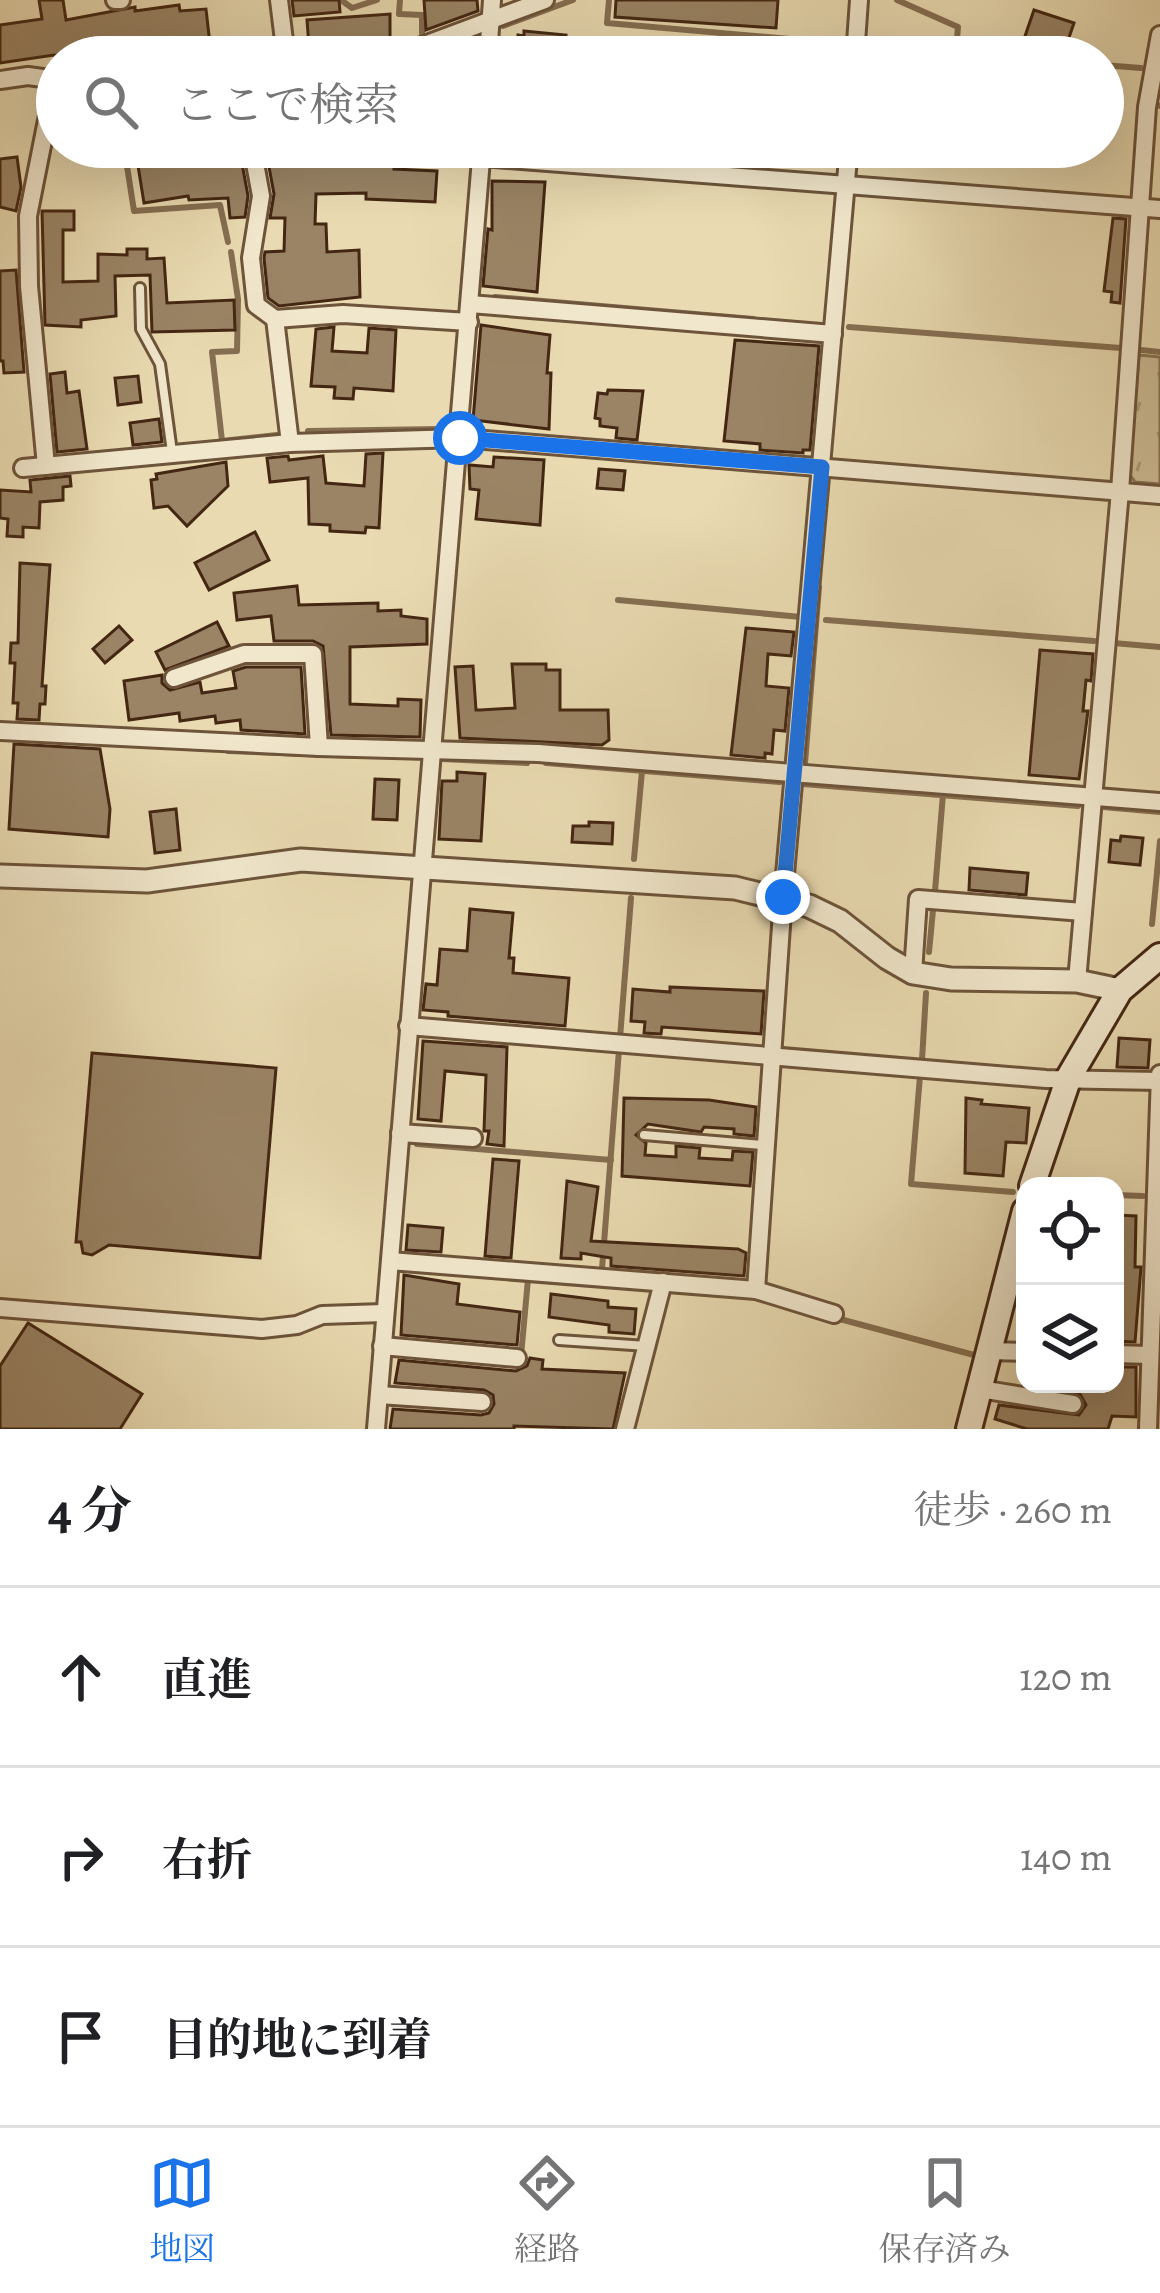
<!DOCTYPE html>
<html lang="ja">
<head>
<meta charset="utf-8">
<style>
  body { margin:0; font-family:Alegreya,"Noto Serif JP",serif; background:#f2f2f2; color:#202124 }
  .controls { position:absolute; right:36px; bottom:36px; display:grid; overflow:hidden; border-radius:24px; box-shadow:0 12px 48px #0002 }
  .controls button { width:108px; height:108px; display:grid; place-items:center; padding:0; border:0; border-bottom:3px solid #e0e0e0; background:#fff; color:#202124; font:60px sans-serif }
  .stop { position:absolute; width:36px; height:36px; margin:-27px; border:9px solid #1a73e8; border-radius:50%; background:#fff }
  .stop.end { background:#1a73e8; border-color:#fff; box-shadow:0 3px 12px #0008 }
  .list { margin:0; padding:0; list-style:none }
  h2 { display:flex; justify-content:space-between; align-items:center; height:156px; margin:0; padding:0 48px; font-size:51px }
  h2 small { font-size:39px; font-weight:400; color:#757577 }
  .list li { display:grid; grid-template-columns:78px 1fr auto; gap:36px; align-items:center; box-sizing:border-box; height:180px; padding:0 48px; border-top:3px solid #e0e0e0 }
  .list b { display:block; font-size:45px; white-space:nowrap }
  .list em { font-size:39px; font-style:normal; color:#757577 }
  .icon { flex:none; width:66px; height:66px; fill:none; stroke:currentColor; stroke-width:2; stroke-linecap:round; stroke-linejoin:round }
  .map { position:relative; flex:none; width:1160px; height:1429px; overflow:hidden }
  .search { position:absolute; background:#fff; box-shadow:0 12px 48px #0002; left:36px; right:36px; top:36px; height:132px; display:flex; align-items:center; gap:30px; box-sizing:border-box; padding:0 42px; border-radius:66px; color:#757577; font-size:45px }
  .sheet { height:696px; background:#fff }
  nav { display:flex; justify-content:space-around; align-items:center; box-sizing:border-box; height:168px; border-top:3px solid #e0e0e0; background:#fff; font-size:33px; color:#757577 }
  nav a { display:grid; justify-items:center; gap:6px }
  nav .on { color:#1a73e8 }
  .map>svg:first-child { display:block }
  .grass { fill:url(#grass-tufts); stroke:#887254; stroke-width:3 }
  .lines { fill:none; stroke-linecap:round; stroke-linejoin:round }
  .stream { stroke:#856e51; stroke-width:6 }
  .building { fill:#9a8465; stroke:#442713; stroke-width:3 }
  .service-casing { stroke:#6d543a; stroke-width:14 }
  .minor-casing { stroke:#6d543a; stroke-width:22 }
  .tertiary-casing { stroke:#6d543a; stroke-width:27 }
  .secondary-casing { stroke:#442713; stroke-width:30 }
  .service { stroke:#f1e7cc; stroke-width:8 }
  .minor { stroke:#f1e7cc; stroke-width:16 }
  .tertiary { stroke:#f1e7cc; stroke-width:21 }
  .secondary { stroke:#f1e7cc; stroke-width:24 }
  .route { stroke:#1a73e8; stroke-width:15 }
</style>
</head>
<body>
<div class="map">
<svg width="1160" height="1429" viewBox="0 0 1160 1429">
  <defs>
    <pattern id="grass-tufts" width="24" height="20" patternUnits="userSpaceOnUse" patternTransform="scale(3)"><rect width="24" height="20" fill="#cdbc96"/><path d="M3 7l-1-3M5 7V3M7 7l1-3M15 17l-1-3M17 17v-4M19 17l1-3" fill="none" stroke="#a89979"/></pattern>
  </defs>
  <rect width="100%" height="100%" fill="#e9dab1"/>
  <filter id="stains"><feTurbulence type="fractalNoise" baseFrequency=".00167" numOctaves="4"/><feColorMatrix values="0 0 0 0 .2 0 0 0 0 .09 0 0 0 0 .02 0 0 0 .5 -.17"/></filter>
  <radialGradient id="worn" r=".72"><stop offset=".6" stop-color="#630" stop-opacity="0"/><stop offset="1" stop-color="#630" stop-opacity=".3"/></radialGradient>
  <path class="grass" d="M1139,355L1160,357V484L1135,482L1129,474Z"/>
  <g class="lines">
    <g class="stream">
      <path d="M341,0L352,8L377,0"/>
      <path d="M400,0L399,14L422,15V33"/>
      <path d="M609,0L607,23L847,44"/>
      <path d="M897,0L958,27L956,51L1018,57"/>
      <path d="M503,26L573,0"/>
      <path d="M1103,65L1141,68"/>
      <path d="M1157,105L1160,106"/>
      <path d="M124,147L134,211L220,205L228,242"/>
      <path d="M231,252L238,299L237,351L212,352L222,441L277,435"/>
      <path d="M495,297L753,319"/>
      <path d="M849,327L1121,348"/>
      <path d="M1141,350L1160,352"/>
      <path d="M308,431L440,429"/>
      <path d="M618,600L801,617"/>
      <path d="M826,620L1094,641"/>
      <path d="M1113,643L1160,647"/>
      <path d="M228,751L359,756"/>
      <path d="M442,759L527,763"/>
      <path d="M546,763L780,782"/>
      <path d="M805,763L819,587"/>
      <path d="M803,784L1078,806"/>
      <path d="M1103,807L1160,812"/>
      <path d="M634,859L642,771"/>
      <path d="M935,891L943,794"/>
      <path d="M1152,924L1160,841"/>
      <path d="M929,952L933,910"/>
      <path d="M620,1038L631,898"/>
      <path d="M922,1060L926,993"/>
      <path d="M920,1076L911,1184L1013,1192"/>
      <path d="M417,1144L611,1160"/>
      <path d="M1115,1195L1143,1196"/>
      <path d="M602,1269L619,1050"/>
      <path d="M836,1318L974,1355"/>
      <path d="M519,1378L528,1279"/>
    </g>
  </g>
  <g class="building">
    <path d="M39,0H63L66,20L135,7V11L179,5L180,11L206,9L210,44L263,39L265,57H122L121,46L79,52V57L54,55L0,63V25L42,19Z"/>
    <path d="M292,0H339L340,12L294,16Z"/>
    <path d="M424,0H477L478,11L426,30Z"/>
    <path d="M616,0H778L776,28L615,17Z"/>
    <path d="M1034,10L1074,23L1064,52L1023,42Z"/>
    <path d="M390,14V41L309,47L307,20Z"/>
    <path d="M524,31L566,35L564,57L516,53L518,35L524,36Z"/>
    <path d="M135,147H193L196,163L241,158L248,196L245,217L230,218L228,198L189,200L188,196L144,203Z"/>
    <path d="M317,147H379V153L394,154V169L437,171L435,202L366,199V193L316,194L315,224H326L327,252L359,250L360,297L279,306L268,298L264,258L265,252L284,251L285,218H270L274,194L267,156L273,155L274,162L317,157Z"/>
    <path d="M17,157L21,187L16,211L0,207V159Z"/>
    <path d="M492,181L545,182L537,292L483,286L488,229L492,230Z"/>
    <path d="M42,211H74V230H63V282L98,281V254L127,255V249H147V259L164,258L167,303L234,300L235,330L152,332L150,275L115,276L116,316L81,320V327L45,325Z"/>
    <path d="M1113,218L1126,219L1120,303L1111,302L1112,292L1104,291Z"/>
    <path d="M16,270L24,372L4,373L3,361H0V271Z"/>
    <path d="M481,325L550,335L547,373H551L549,429L473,420Z"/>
    <path d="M334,327L332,351L367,353L369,328L396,330L393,391L354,388L353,399L334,398L335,387L311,386L316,329Z"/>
    <path d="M735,340L819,346L810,450H803V453L760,450V444L724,441Z"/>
    <path d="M65,372L67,393L79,391L87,449L57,452L50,374Z"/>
    <path d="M138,376L141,402L118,405L115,378Z"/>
    <path d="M608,390L643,391L637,440L616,438L617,428L600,426V419L595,418L598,393L607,394Z"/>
    <path d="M159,419L162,442L133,445L130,423Z"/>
    <path d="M383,453L379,528L366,527L365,533L330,531V525L309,524L308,478L270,482L267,458L288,456L289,460L323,456L326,483L364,486L366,454Z"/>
    <path d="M494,457L544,460L540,525L476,519L479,490L470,489L469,465L493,467Z"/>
    <path d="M226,462L228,486L187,526L168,506L154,508L151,480L157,479L156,474Z"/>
    <path d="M599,469L625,471L623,490L597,488Z"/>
    <path d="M70,476L71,486L63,487V500L40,502L39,528L23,527V537L7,536L8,519L0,518V490L31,492L30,480Z"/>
    <path d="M255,532L269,560L209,590L195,563Z"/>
    <path d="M20,563L50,565L42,686H46L45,704H40L39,720L17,719L18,703H13L15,663H10L11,643H18Z"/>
    <path d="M297,586L299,605L378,603V611L401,610V616L427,619V644L350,647V704L398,706V699L421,700L420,737L331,735L323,646L313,641H274L271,616L237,620L234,593Z"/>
    <path d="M217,622L229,646L165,670L156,652Z"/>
    <path d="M119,626L132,640L105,663L93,649Z"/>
    <path d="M746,628L794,632L791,656L768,654L766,686L789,688L785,731L774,730L772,754L765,753V758L731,755Z"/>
    <path d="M1040,650L1093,654L1091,681L1086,680L1083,711H1088L1079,779L1029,775Z"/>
    <path d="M512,664H546V670H560V710H608L609,740L602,745L460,738L455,667L473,666L476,710H480L515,708Z"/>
    <path d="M246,667H301L305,734L241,730L240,720L216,723L215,716L180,721L179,713L129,720L124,681L162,675V683L170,690L200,682L202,693L236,688L233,671Z"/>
    <path d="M14,744L100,749L110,809L108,837L9,829Z"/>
    <path d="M457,772L485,774L481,841L439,839L442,781H457Z"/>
    <path d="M375,779L399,780L397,820L373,819Z"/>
    <path d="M176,809L180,850L155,853L150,812Z"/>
    <path d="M589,822L613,823L612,844L572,842L573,826H589Z"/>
    <path d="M1121,836L1143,838L1140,865L1109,862L1111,840L1120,841Z"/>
    <path d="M970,868L1028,873L1026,895L969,890Z"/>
    <path d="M470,909L513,913L509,958H514L513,973L569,978L565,1026L448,1016V1012L423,1010L426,984L437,985L440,949L467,951Z"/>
    <path d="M670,987L764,991L761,1034L662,1027L661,1034L644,1033L645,1022L631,1021L633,989L670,992Z"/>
    <path d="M1119,1038L1150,1040L1148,1068L1117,1067Z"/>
    <path d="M423,1041L507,1047L504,1146L487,1144L489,1131H484L486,1075L445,1071L441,1121L418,1119Z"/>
    <path d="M92,1053L276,1068L260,1258L109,1245L92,1255L83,1253L81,1242H76Z"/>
    <path d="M624,1098L709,1100L756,1107L754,1136L734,1134V1129L704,1127L701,1132L648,1124L636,1135L646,1143L645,1155L676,1157V1146L700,1148L699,1158L732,1160L733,1151L753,1152L750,1186L622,1176Z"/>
    <path d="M966,1098L982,1100L981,1104L1029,1108L1026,1143L1006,1142L1003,1176L965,1173Z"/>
    <path d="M493,1159L519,1161L511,1258L485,1256Z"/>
    <path d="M567,1181L598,1187L591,1241L738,1249L746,1253L744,1276L611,1266V1258L581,1253V1259L561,1258Z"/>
    <path d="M1115,1215L1136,1216L1135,1267H1141L1135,1342L1115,1341Z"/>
    <path d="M408,1225L443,1228L441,1252L406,1250Z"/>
    <path d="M404,1275L459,1284L457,1304L520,1312L517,1345L401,1335Z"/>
    <path d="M551,1294L608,1301V1307L636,1309L634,1334L609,1332V1325L549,1317Z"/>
    <path d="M28,1323L142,1394L120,1429H0V1366Z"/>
    <path d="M530,1358L543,1360L542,1369L625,1373L613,1429L514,1426V1429H390L393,1409L481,1415L489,1413L494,1404L493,1395L484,1390L395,1383L399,1360L516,1371L527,1366Z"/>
    <path d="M1120,1367H1136V1417L1112,1416L1108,1429H1027L995,1419L999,1405L1079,1415L1086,1405L1080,1394L1029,1384H1115Z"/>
  </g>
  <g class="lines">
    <g class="service-casing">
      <g id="service">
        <path d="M140,288L141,329L160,364L172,452"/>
        <path d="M644,1135L762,1145"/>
        <path d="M559,1340L647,1346"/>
      </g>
    </g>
    <g class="minor-casing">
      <g id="minor">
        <path d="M115,0H121"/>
        <path d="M279,0L286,57"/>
        <path d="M392,57L545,0"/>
        <path d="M488,57L492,0"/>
        <path d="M855,57L859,0"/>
        <path d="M0,80L28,76L57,80"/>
        <path d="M252,147L261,196L251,258L256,305L275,319L290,443"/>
        <path d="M467,147L481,157L1160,209"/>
        <path d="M470,304L833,334"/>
        <path d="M275,319L343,314L469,322"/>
        <path d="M46,466L29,286L28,216L55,80"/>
        <path d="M23,468L290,443L461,438L1160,495"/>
        <path d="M174,678L244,654H313L319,747"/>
        <path d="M0,731L319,747L538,753L1160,802"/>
        <path d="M913,973L918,899L1083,912"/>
        <path d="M1077,981L1120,491L1147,107L1160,35"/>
        <path d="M408,1026L1046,1079L1160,1081"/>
        <path d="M400,1133L473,1138"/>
        <path d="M390,1261L756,1290L834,1314"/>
        <path d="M756,1290L783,897L849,147"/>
        <path d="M0,1308L262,1329L297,1325L322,1315L384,1313"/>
        <path d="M382,1346L517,1358"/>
        <path d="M990,1351L1025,1352"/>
        <path d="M1115,1354L1149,1355"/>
        <path d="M980,1389L1073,1404"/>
        <path d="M379,1395L482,1402"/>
        <path d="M376,1429L482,147"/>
        <path d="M625,1429L663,1282"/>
        <path d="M1148,1429L1160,1074"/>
      </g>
    </g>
    <g class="tertiary-casing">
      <path id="tertiary" d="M0,876L147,881L301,860L735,888L809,906L840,921L887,958L913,973L951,979L1077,981L1120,990"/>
    </g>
    <g class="secondary-casing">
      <g id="secondary">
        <path d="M1032,1186L1069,1077L1120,990L1160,956"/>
        <path d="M969,1429L1025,1211"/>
      </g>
    </g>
    <use href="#service" class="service"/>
    <use href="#minor" class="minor"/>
    <use href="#tertiary" class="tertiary"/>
    <use href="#secondary" class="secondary"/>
  </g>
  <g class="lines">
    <path class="route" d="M460,438L822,467L783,897"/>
  </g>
  <rect width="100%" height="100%" filter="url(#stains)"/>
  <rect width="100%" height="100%" fill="url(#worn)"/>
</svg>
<div class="controls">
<button><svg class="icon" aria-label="locate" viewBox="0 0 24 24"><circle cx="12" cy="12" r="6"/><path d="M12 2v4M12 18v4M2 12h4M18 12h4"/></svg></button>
<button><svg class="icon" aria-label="layers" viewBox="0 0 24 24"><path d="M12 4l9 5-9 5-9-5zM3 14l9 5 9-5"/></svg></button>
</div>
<div class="stop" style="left:460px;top:438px"></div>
<div class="stop end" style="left:783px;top:897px"></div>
<div class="search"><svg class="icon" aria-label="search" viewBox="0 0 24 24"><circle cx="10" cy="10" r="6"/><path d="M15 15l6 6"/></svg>ここで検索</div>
</div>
<section class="sheet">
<h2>4 分<small>徒歩 · 260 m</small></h2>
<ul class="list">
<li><svg class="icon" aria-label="ahead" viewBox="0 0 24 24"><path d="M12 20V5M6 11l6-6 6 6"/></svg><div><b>直進</b></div><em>120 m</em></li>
<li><svg class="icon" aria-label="right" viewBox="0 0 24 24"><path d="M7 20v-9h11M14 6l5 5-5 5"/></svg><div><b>右折</b></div><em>140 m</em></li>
<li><svg class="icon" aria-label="arrive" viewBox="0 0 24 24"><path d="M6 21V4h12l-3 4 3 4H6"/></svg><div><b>目的地に到着</b></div></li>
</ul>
</section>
<nav>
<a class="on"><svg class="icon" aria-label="map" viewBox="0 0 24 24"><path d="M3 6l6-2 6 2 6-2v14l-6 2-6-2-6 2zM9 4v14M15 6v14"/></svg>地図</a>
<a><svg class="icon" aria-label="directions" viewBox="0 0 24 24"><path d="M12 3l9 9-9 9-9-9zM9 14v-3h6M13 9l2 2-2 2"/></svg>経路</a>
<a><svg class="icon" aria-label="saved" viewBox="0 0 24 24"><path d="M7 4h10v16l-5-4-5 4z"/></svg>保存済み</a>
</nav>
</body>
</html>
